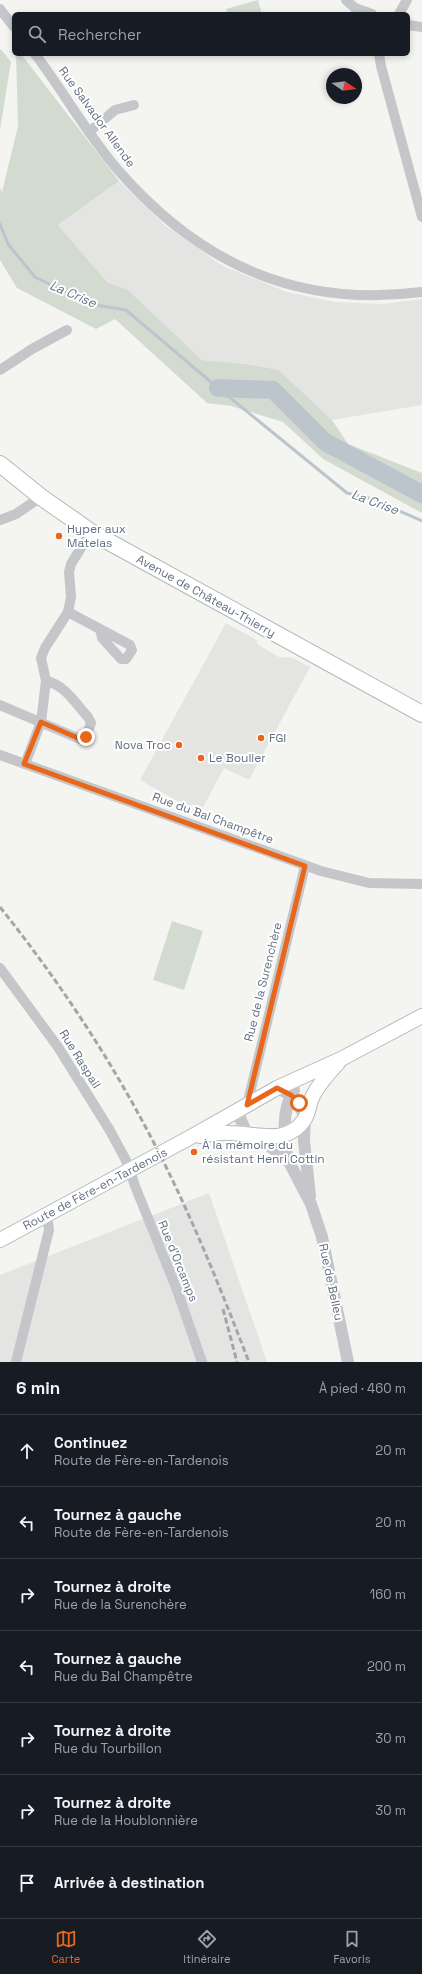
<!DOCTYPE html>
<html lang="fr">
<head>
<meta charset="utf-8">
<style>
  body { margin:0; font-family:"Space Grotesk",sans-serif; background:#20242c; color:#f1f3f6 }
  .compass { position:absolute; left:326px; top:68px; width:36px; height:36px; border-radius:50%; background:#171b24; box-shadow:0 2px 6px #0003; rotate:103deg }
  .stop { position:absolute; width:12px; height:12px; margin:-9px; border:3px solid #e9671b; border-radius:50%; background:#fff }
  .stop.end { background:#e9671b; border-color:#fff; box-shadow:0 1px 4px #0008 }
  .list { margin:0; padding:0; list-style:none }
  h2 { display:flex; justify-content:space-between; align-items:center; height:52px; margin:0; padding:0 16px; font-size:17px }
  h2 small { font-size:13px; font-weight:400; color:#9ea1a6 }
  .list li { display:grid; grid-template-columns:26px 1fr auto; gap:12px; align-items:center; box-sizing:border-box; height:72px; padding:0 16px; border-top:1px solid #363941 }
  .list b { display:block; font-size:15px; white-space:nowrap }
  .list p { margin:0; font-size:13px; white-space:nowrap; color:#9ea1a6 }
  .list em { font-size:13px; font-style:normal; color:#9ea1a6 }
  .icon { flex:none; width:22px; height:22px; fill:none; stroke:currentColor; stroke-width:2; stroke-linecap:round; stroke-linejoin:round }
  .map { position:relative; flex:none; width:422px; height:1362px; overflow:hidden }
  .search { position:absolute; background:#171b24; box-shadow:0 2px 6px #0003; left:12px; right:12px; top:12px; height:44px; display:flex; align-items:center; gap:10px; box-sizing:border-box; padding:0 14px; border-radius:6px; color:#9ea1a6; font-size:15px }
  .sheet { height:556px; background:#171b24 }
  nav { display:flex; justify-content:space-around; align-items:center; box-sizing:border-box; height:56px; border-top:1px solid #363941; background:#171b24; font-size:11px; color:#9ea1a6 }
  nav a { display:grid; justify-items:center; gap:2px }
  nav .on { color:#e9671b }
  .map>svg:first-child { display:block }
  .built { fill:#e4e5e3 }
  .green { fill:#d3dbd1 }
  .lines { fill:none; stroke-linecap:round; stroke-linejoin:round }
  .stream { stroke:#bcc5cc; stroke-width:3 }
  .river { stroke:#bcc5cc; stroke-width:18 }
  .secondary-casing { stroke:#b6b9be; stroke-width:16 }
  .primary-casing { stroke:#b4b7bc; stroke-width:18 }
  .minor { stroke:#c4c6ca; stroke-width:10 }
  .tertiary { stroke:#c4c6ca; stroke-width:12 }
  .secondary { stroke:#fff; stroke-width:14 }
  .primary { stroke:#fff; stroke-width:16 }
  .rail { stroke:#a1a6ad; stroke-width:3; stroke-dasharray:6 3; stroke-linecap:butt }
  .route { stroke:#e9671b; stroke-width:5 }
  .poi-dot { fill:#e9671b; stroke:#fff; stroke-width:1.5 }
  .labels { text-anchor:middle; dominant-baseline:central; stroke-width:4; stroke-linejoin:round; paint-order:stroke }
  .street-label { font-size:12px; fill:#626f82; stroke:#fff }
  .poi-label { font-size:12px; fill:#626f82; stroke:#fff; text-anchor:start }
  .water-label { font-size:13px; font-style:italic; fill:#627887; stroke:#fff }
</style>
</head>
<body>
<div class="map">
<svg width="422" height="1362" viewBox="0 0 422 1362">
  <rect width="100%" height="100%" fill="#f4f4f0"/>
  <g class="built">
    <path d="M119,181L166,226L223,266L287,292L336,302L382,304L422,299V405L332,420L279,370L247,364L202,360L127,289L108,283L58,225Z"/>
    <path d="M226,623L257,640V644L279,657L293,658L310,667L249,780L224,768L202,809L193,804L190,808L140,780Z"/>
    <path d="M209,1193L267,1362H0V1275Z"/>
  </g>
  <g class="green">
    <path d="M258,0L262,14H227L226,9Z"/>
    <path d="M1,49L11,62L0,130V50Z"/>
    <path d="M16,54H21L119,181L58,225L108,283L127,289L202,360L247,364L279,370L332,420L348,444L422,473V513L323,459L283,422L231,406L207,403L115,319L96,329L17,288L0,260V187L2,192L18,126Z"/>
    <path d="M172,921L203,931L184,990L153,980Z"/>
  </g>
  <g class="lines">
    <path class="stream" d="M0,224L8,244L35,277L90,304L126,310L218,388L347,493L372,499L422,521"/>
    <path class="river" d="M218,388L273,390L325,442L422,494"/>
    <g class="secondary-casing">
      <g id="secondary">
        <path d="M200,1136C210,1134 220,1132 230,1133C256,1133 286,1146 304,1120C308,1115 309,1106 311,1100C317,1086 328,1074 338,1063"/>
        <path d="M0,1240L189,1138L277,1088L341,1059L422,1016"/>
      </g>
    </g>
    <g class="primary-casing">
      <path id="primary" d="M0,464L41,497L91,532L422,714"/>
    </g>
    <g class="minor">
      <path d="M346,0L355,8L372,14"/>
      <path d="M0,9L14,27"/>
      <path d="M399,14L407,0"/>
      <path d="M408,25L422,27"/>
      <path d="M35,54C64,92 87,134 118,170C200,264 297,308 422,292"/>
      <path d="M379,54L381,66L422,217"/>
      <path d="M89,132L115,110L134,105"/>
      <path d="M0,370L32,349L67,330"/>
      <path d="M0,520L16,514L41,497"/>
      <path d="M68,612L130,645L132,650L126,659H121L102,638L100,629"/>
      <path d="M0,705L80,739L86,737L91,723L88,717C75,703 65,685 46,681"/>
      <path d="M0,755L321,871L369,883L422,884"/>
      <path d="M25,764L41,722L46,681L41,658L45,648L68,612L71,597L69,572L71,564L91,532"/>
      <path d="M0,968L58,1047L109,1129L128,1164L135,1186L177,1290L202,1362"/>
      <path d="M247,1105L305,866"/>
      <path d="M16,1362L49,1230L47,1215"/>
    </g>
    <g class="tertiary">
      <path d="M277,1088L291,1095L299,1103L305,1119L304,1141L310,1196"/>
      <path d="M240,1109V1118L247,1134"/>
      <path d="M256,1136L288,1160L311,1204L322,1237L348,1362"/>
      <path d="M288,1160C284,1137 281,1111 294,1090"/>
    </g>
    <use href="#secondary" class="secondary"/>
    <use href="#primary" class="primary"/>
    <g class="rail">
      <path d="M0,907C55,976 104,1049 145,1126C186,1202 218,1282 249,1362"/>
      <path d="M223,1309L237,1362"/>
    </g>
  </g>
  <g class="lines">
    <path class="route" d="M86,737L80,739L41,722L24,764L305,866L247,1105L277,1088L291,1095L299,1103"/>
  </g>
  <g class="poi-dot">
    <circle cx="59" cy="536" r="4"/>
    <circle cx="261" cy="738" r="4"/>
    <circle cx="179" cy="745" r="4"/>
    <circle cx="201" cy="758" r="4"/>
    <circle cx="194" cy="1152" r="4"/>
  </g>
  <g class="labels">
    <g class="street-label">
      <text transform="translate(97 117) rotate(54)">Rue Salvador Allende</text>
      <text transform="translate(206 596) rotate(29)">Avenue de Château-Thierry</text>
      <text transform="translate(213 818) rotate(20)">Rue du Bal Champêtre</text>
      <text transform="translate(263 982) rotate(-76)">Rue de la Surenchère</text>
      <text transform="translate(80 1059) rotate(58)">Rue Raspail</text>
      <text transform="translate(95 1189) rotate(-28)">Route de Fère-en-Tardenois</text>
      <text transform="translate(178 1261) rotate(68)">Rue d'Orcamps</text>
      <text transform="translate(331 1282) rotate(78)">Rue de Belleu</text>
    </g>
    <g class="poi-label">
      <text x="67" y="529">Hyper aux<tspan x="67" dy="14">Matelas</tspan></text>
      <text x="269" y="738">FGI</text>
      <text x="171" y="745" text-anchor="end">Nova Troc</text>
      <text x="209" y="758">Le Boulier</text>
      <text x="202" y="1145">À la mémoire du<tspan x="202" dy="14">résistant Henri Cottin</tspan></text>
    </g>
    <g class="water-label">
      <text transform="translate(73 294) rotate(23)">La Crise</text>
      <text transform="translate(375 502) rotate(20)">La Crise</text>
    </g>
  </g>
</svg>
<svg class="compass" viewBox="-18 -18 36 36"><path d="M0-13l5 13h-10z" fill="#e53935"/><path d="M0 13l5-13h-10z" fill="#9ea1a6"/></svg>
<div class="stop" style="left:299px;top:1103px"></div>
<div class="stop end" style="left:86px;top:737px"></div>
<div class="search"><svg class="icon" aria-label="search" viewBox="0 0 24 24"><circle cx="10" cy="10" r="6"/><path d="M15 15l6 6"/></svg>Rechercher</div>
</div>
<section class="sheet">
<h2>6 min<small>À pied · 460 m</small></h2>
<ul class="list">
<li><svg class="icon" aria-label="ahead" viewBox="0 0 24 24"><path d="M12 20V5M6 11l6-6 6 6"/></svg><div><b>Continuez</b><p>Route de Fère-en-Tardenois</p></div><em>20 m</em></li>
<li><svg class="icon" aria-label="left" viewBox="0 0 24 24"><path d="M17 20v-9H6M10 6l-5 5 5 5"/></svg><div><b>Tournez à gauche</b><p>Route de Fère-en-Tardenois</p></div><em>20 m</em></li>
<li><svg class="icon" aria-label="right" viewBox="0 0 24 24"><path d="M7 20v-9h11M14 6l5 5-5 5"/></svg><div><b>Tournez à droite</b><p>Rue de la Surenchère</p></div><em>160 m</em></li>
<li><svg class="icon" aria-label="left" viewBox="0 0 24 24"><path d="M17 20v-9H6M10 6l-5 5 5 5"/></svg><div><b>Tournez à gauche</b><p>Rue du Bal Champêtre</p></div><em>200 m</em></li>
<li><svg class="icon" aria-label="right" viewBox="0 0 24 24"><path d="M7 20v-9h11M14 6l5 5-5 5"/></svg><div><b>Tournez à droite</b><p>Rue du Tourbillon</p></div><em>30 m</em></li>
<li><svg class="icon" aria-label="right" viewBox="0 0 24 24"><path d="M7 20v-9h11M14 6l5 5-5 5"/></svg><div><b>Tournez à droite</b><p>Rue de la Houblonnière</p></div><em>30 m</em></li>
<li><svg class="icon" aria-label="arrive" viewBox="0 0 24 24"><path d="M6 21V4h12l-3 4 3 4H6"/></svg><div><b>Arrivée à destination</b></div></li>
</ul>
</section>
<nav>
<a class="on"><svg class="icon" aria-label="map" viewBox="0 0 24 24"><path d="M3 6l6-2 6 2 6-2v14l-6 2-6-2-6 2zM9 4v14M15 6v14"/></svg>Carte</a>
<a><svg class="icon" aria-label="directions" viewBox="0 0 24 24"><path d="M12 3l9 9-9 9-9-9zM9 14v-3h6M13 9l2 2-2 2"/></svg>Itinéraire</a>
<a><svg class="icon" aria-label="saved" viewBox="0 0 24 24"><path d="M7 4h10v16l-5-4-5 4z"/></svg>Favoris</a>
</nav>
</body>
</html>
